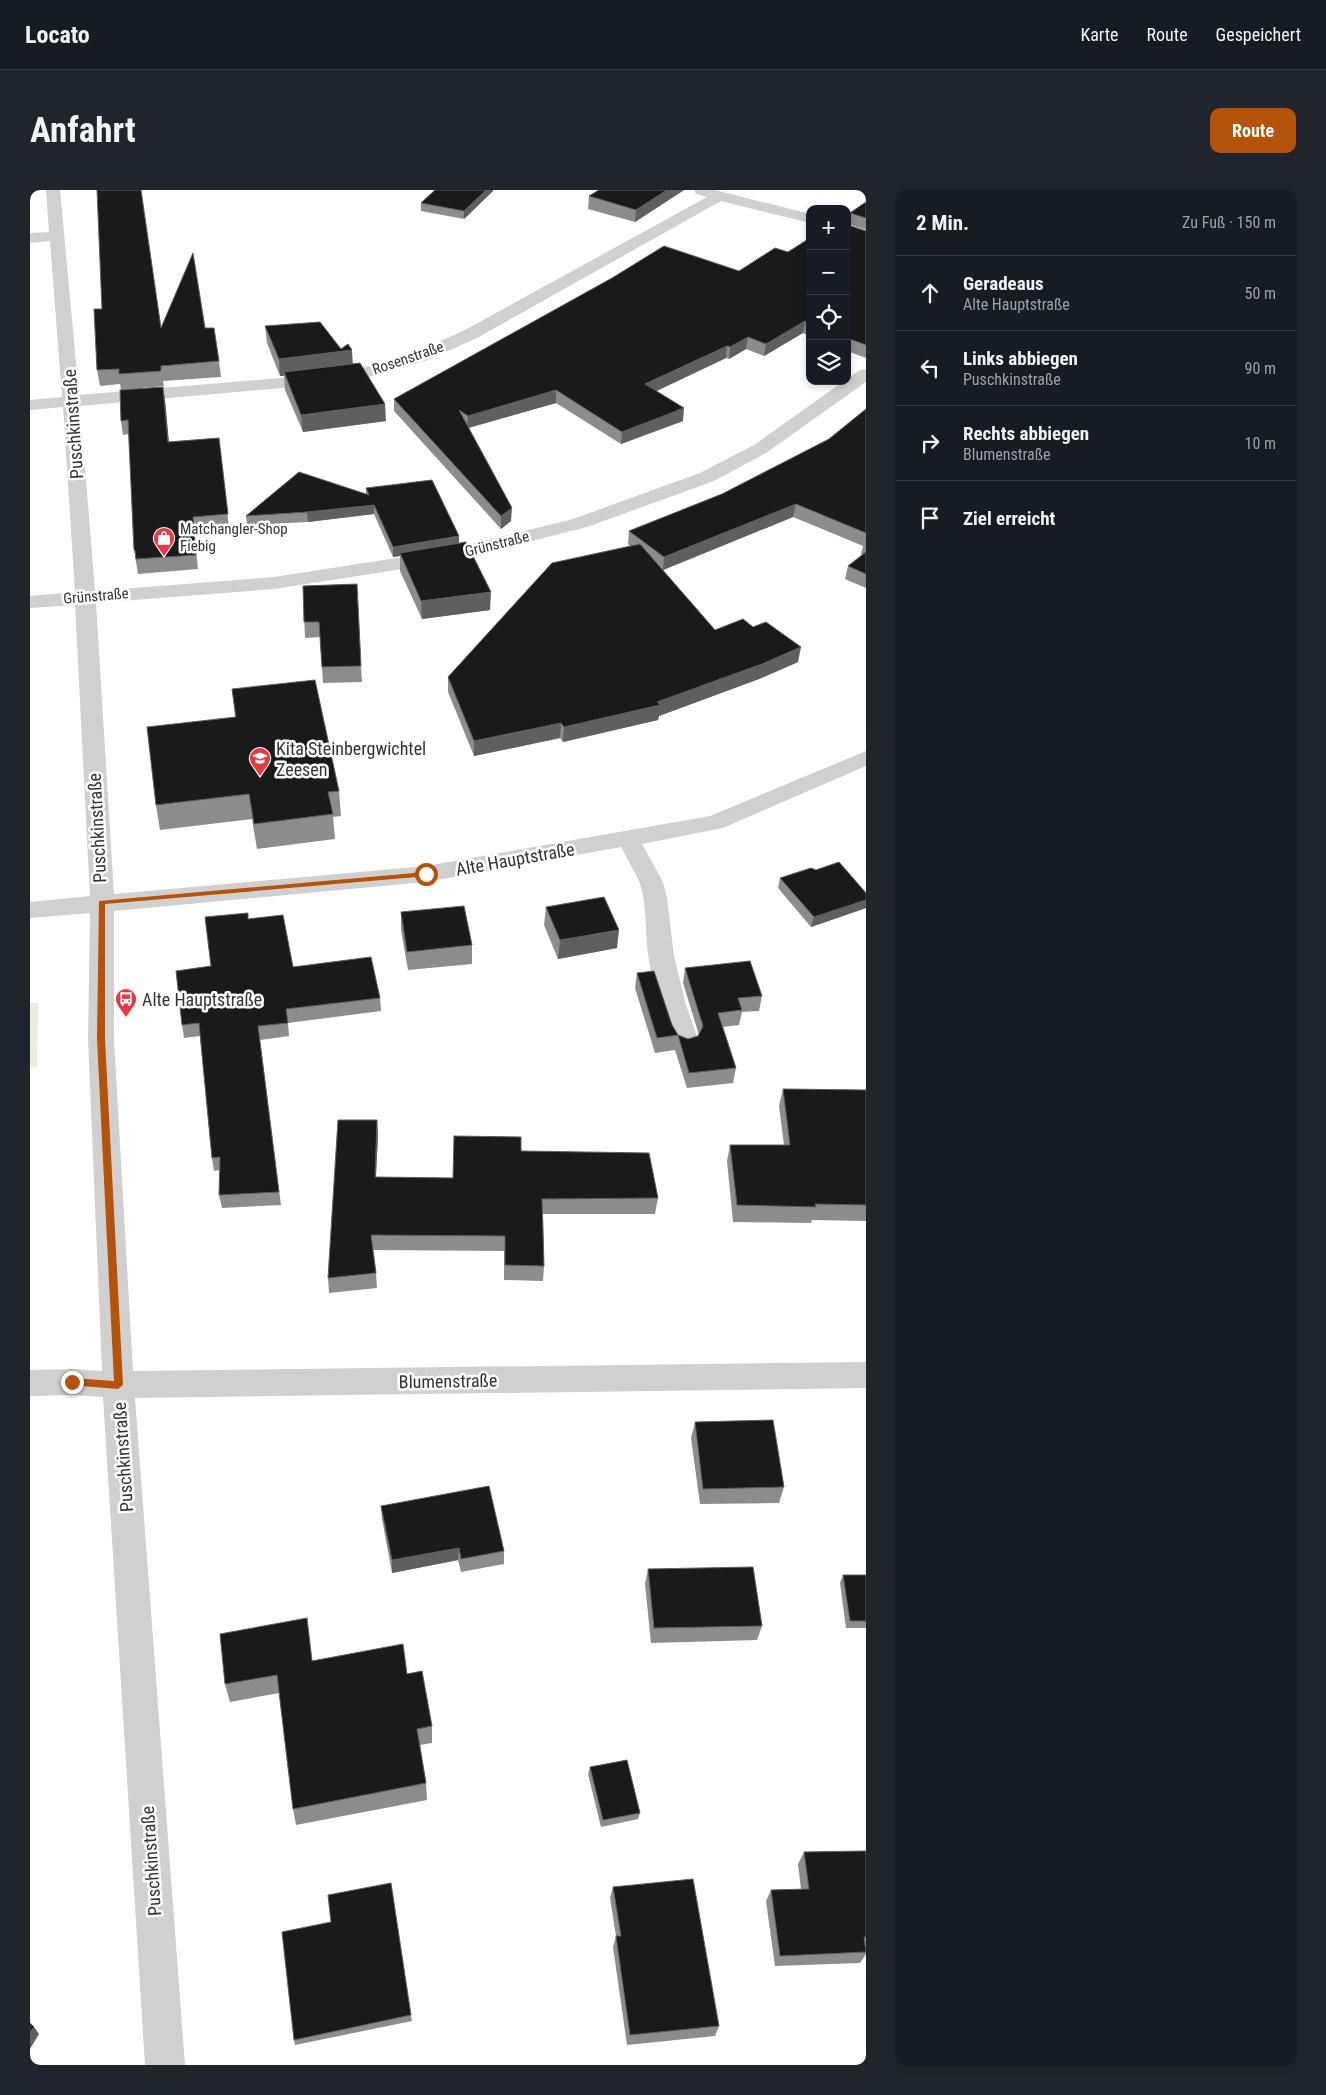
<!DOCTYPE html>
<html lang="de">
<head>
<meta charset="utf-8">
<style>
  body { margin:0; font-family:"Roboto Condensed",sans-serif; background:#20242c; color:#f1f3f6 }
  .controls { position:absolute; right:15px; top:15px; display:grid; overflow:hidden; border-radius:10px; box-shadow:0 2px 8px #0003 }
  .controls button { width:45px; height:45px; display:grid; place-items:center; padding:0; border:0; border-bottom:1px solid #363941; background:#171b24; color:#f1f3f6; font:25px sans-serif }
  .stop { position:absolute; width:15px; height:15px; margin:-11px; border:4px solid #b45309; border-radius:50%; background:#fff }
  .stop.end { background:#b45309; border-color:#fff; box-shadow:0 1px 5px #0008 }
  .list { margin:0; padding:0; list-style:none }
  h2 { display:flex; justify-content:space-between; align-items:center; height:65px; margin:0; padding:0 20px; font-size:21px }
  h2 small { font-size:16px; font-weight:400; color:#9ea1a6 }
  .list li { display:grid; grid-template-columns:32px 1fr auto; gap:15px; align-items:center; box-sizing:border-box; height:75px; padding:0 20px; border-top:1px solid #363941 }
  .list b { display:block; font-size:19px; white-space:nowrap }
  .list p { margin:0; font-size:16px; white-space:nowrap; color:#9ea1a6 }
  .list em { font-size:16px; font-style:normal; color:#9ea1a6 }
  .icon { flex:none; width:28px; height:28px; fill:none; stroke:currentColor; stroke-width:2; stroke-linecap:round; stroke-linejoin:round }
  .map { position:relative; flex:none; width:836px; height:1875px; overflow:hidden; border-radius:10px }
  header { display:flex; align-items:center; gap:30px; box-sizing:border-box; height:70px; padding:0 25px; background:#171b24; border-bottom:1px solid #363941 }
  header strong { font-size:24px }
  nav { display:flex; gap:28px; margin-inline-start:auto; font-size:18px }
  .intro { display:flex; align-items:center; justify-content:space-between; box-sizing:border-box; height:120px; padding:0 30px }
  h1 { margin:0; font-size:35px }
  .button { padding:12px 22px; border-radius:10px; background:#b45309; color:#fff; font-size:18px; font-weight:700 }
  main { display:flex; gap:30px; padding:0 30px }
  aside { flex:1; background:#171b24; border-radius:10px; box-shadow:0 2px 8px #0003 }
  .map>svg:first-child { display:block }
  .green { fill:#e6ecdf }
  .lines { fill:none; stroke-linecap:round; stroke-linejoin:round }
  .minor { fill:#d0d0d0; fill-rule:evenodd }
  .wall { fill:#8c8c8c }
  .shaded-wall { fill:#5f5f5f }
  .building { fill:#1a1a1a; stroke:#5f5f5f }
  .route { fill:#b45309 }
  .labels { text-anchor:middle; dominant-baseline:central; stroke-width:5; stroke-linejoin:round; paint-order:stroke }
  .far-street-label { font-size:15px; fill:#333; stroke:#fff }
  .far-poi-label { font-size:15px; fill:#333; stroke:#fff; text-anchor:start }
  .street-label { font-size:18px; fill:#333; stroke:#fff }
  .poi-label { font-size:18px; fill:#333; stroke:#fff; text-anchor:start }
</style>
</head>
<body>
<header>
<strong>Locato</strong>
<nav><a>Karte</a><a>Route</a><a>Gespeichert</a></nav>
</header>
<div class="intro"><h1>Anfahrt</h1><a class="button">Route</a></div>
<main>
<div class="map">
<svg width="836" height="1875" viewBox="0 0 836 1875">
  <rect width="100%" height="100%" fill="#fff"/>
  <path class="green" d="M0,813H8L7,877L0,878Z"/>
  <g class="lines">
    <path class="minor" d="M16,0H30L49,205L274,186L341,176L386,162L435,140L677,7L666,4L664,0H685L780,24V33L691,11L447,148L398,170L343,186L274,196L50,216L65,401L244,387L418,360L543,329L670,283L724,255L814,191H817V189L830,180L836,179V192L736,263L684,291L557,337L418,372L244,399L66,413L84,704L396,676L680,626L836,561V576L693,638L612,654L633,692L637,708L644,766L656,815L669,852L665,859L656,862L647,859C633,834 622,792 618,764C615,740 617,713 609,691C604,680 597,669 591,657L396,692L84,721V849L103,1181L836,1172V1198L105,1208L155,1875H115L73,1207L42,1205L0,1206V1180L42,1179L72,1181L58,849L60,723L0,728V712L60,706L45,415L0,418V406L45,402L33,217L0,220V210L32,207L20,51L0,53V43L19,42Z"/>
  </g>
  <g class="wall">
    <path d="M405,0H463V1L434,29L391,21V13Z"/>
    <path d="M569,0H654L605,32L558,19L559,6Z"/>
    <path d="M836,12V40L818,34L820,23Z"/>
    <path d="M817,28L818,35L836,41V168L817,161Z"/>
    <path d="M780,48V146L773,143L734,166L716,159L699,169L696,168L626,201L653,231L591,254L526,213L439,238L481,331L471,339L364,221V209L709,81L758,62Z"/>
    <path d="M235,136L311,159L322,160V174L356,231L273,242L255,200L254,186H250L237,153Z"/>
    <path d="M131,138H175L189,171L191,187L133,191L134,196L91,200L90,194L70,196L67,180Z"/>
    <path d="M135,210L139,252L189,248L199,338L164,341L168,379L108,384L104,360L99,244L93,245L91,231Z"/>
    <path d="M836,219V398L815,389L818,376L832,365L831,364L833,356L763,327L633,380L685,440L768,472L729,489L629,526L628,530L533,552L530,548L444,566L418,502V487L600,356L598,354L599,341L692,304L799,249Z"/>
    <path d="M336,298L429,353L460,420L392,429L370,381V366L363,367L344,324L278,332L217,335L216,326L336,304Z"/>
    <path d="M273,396L331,476L332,492L293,493L290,447L275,448Z"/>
    <path d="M202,499L309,601L311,626L303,627L305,649L227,659L222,629L130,640L126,615L205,527Z"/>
    <path d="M750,688L836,703V718L781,737L748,698Z"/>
    <path d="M516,717L587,758L528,769L514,735Z"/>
    <path d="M371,722L442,755V774L378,780L371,740Z"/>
    <path d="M218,729L263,777L350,808L351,821L258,833L259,846L230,850L251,1015L192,1018L189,1005L190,980L184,981L182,968L170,846L154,848L152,835L181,776Z"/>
    <path d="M655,778L732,806L729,821L712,822L709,835L693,837L706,878L703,893L657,898L645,860L625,863L605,798L607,783L642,835L648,845L658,849L668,846L669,845L653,793Z"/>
    <path d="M753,899L836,900V1031L782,1030L781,1033L703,1032L697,971L700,955H754L749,916Z"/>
    <path d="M347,930L348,945L346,987L423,988L491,961L628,1008L625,1024H513L514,1076L513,1091L474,1090V1061L343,1060L346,1083L347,1098L299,1103L298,1088Z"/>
    <path d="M665,1232L754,1297L749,1313L670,1314L661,1248Z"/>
    <path d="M351,1316L474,1361V1374L431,1382L428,1370L362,1383L352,1329Z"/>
    <path d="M618,1379L732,1436L727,1450L621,1453L615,1394Z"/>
    <path d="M813,1385H836V1438H816L810,1393Z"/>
    <path d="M283,1470L377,1484L402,1536V1553L390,1555L396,1593L397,1610L266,1635L263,1619L249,1503L200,1512L195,1494Z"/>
    <path d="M560,1577L610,1623L608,1629L571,1637L558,1584Z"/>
    <path d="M836,1661V1764L830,1773L745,1776L736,1711L741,1700L771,1699L768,1674L774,1662Z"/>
    <path d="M583,1697L689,1836L685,1846L597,1855L583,1757L586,1746L580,1708Z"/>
    <path d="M381,1825L382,1831L265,1855L264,1850Z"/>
  </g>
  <g class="shaded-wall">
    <path d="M456,0H463V1L434,29V21Z"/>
    <path d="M637,0H654L605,32L606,20Z"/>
    <path d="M775,131L773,143L734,166L736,154Z"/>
    <path d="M718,147L716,159L699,169L700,157Z"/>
    <path d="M697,156L696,168L614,207L615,194Z"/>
    <path d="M322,160L323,177L254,182V186H250L249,169Z"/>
    <path d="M133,197L135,210L140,266L138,252Z"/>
    <path d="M526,200V213L437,238L438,226Z"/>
    <path d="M355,214L356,231L273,242L271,225Z"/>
    <path d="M654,218L653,231L591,254L592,242Z"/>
    <path d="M766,314L763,327L633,380L634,367Z"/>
    <path d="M344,315V324L278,332L277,322Z"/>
    <path d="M482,318L481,331L471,339V326Z"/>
    <path d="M429,346V355L370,363V366L363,367V357Z"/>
    <path d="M461,402L460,420L392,429L391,411Z"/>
    <path d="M771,457L768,472L729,489L629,526L628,530L533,552L534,537L627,512Z"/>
    <path d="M531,533L530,548L444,566V551Z"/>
    <path d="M836,710V718L781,737L784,727Z"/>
    <path d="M589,740L587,758L528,769L530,750Z"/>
    <path d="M347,930L348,945L345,1003V987Z"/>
    <path d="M429,1358L428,1370L362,1383V1370Z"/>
    <path d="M4,1837L9,1844L0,1859V1843Z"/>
  </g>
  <g class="building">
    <path d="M67,0H111L131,138L163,63L175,138H184L189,171L131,176V181L89,184V179L67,180L64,119H72Z"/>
    <path d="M405,0H456L434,21L391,13Z"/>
    <path d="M569,0H637L606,20L559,6Z"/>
    <path d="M836,12V28L820,23Z"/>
    <path d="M817,28L818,35L836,41V155L817,148Z"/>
    <path d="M780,48V133L775,131L736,154L718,147L700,157L697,156L615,194L654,218L592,242L526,200L438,226L429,220L482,318L471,326L364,209L582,88L634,56L709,81L745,58L758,62Z"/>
    <path d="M290,132L311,159L318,154L322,160L249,169L235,136Z"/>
    <path d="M330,173L355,214L271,225L254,182Z"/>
    <path d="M133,197L138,252L189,248L198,324L163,327L166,365L106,369L105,360H104L98,230L91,231L90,200Z"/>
    <path d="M836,219V343L766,314L634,367L599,341L692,304L799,249Z"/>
    <path d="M269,282L339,305L336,298L402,290L429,346L363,357L344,315L277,322L216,326Z"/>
    <path d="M436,352L461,402L391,411L370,363Z"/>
    <path d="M610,354L685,440L713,429L723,437L736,432L771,457L732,474L627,512L630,515L534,537L531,533L444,551L418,487L522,373Z"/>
    <path d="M836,362V384L818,376Z"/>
    <path d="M327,394L331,476L292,477L289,432H274L273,396Z"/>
    <path d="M285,490L309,601L298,602L303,624L224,634L219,604L126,615L117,537L206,527L202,499Z"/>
    <path d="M809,672L836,703V710L784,727L750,688L781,678L786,680Z"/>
    <path d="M574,707L589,740L530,750L516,717Z"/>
    <path d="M434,716L442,755L377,762L371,722Z"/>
    <path d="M218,723V729L253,725L263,777L341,767L350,808L256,819L258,833L228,836L249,1002L189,1005L190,967L182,968L169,833L152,835L146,781L181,776L175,727Z"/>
    <path d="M720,771L732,806L708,808L712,820L688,823L706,878L659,883L648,845L627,848L607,783L624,781L642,835L648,845L658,849L668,846L673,836L655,778Z"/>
    <path d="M753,899L836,900V1015L785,1014L786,1017L707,1015L700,955H760Z"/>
    <path d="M308,930H347L345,987L423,988L424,946L491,947V961L619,963L628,1008L512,1009L514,1076L475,1075V1046L341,1045L346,1083L298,1088Z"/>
    <path d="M743,1230L754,1297L673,1299L665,1232Z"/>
    <path d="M459,1296L474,1361L431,1369L429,1358L362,1370L351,1316Z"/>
    <path d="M723,1377L732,1436L624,1438L618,1379Z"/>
    <path d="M813,1385H836V1431H820Z"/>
    <path d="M277,1428L282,1471L373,1454L377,1484L392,1481L402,1536L387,1539L396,1593L263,1619L247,1485L195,1494L190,1444Z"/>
    <path d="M597,1570L610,1623L573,1630L560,1577Z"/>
    <path d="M836,1661V1747H834L836,1762L750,1766L741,1700L779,1699L774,1662Z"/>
    <path d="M663,1689L689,1836L600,1845L586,1746H591L583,1697Z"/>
    <path d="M361,1693L381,1825L264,1850L252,1742L301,1732L298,1705Z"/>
    <path d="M0,1833L4,1837L0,1843Z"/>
  </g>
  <path class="route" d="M396,682L398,683V686L75,714V849L93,1195L88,1199L39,1195V1189L42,1188L84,1191L67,849L69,711Z"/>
  <defs>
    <g id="shop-pin" transform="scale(1.125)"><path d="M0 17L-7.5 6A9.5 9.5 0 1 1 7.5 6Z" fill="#e63946" stroke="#fff"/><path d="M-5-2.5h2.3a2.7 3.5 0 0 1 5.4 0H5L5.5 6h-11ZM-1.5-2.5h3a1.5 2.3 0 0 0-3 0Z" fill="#fff"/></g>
    <g id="school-pin" transform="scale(1.125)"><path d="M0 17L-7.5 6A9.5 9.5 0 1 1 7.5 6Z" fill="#e63946" stroke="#fff"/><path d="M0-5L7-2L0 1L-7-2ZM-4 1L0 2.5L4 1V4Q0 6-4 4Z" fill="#fff"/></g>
    <g id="bus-pin" transform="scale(1.125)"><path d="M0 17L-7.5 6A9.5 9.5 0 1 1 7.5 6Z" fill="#e63946" stroke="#fff"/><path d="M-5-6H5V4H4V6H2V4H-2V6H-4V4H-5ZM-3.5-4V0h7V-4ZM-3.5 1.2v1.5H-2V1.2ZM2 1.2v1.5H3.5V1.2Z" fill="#fff"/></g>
  </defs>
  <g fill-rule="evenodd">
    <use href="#shop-pin" x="134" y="348"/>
    <use href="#school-pin" x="230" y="568"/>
    <use href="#bus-pin" x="96" y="809"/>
  </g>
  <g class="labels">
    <g class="far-street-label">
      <text transform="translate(378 168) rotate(-19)">Rosenstraße</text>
      <text transform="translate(467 354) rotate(-14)">Grünstraße</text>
      <text transform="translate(66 406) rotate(-5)">Grünstraße</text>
    </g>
    <g class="far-poi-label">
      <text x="150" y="339">Matchangler-Shop<tspan x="150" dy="17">Fiebig</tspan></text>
    </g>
    <g class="street-label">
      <text transform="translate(43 234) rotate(-94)">Puschkinstraße</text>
      <text transform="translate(67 638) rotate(-93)">Puschkinstraße</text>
      <text transform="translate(485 669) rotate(-10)">Alte Hauptstraße</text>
      <text transform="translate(418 1191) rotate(-1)">Blumenstraße</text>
      <text transform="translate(93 1267) rotate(-94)">Puschkinstraße</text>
      <text transform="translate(121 1671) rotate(-94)">Puschkinstraße</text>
    </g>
    <g class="poi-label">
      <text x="246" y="558">Kita Steinbergwichtel<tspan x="246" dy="21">Zeesen</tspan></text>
      <text x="112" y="809">Alte Hauptstraße</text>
    </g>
  </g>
</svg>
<div class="controls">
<button>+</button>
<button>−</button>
<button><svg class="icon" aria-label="locate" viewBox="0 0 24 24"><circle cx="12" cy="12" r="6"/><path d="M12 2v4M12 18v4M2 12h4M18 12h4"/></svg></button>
<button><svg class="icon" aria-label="layers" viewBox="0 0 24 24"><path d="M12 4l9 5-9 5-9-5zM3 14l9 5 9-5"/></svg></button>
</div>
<div class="stop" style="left:396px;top:684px"></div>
<div class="stop end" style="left:42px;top:1192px"></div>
</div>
<aside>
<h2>2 Min.<small>Zu Fuß · 150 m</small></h2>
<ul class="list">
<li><svg class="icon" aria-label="ahead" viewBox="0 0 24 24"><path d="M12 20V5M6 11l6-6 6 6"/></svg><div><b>Geradeaus</b><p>Alte Hauptstraße</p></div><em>50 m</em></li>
<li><svg class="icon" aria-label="left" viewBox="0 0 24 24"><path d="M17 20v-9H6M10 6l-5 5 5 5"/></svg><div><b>Links abbiegen</b><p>Puschkinstraße</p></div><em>90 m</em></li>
<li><svg class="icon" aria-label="right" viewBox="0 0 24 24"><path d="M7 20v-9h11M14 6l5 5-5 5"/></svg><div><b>Rechts abbiegen</b><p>Blumenstraße</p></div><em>10 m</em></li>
<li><svg class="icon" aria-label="arrive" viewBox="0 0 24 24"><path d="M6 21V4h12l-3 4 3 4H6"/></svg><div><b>Ziel erreicht</b></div></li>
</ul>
</aside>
</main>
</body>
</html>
